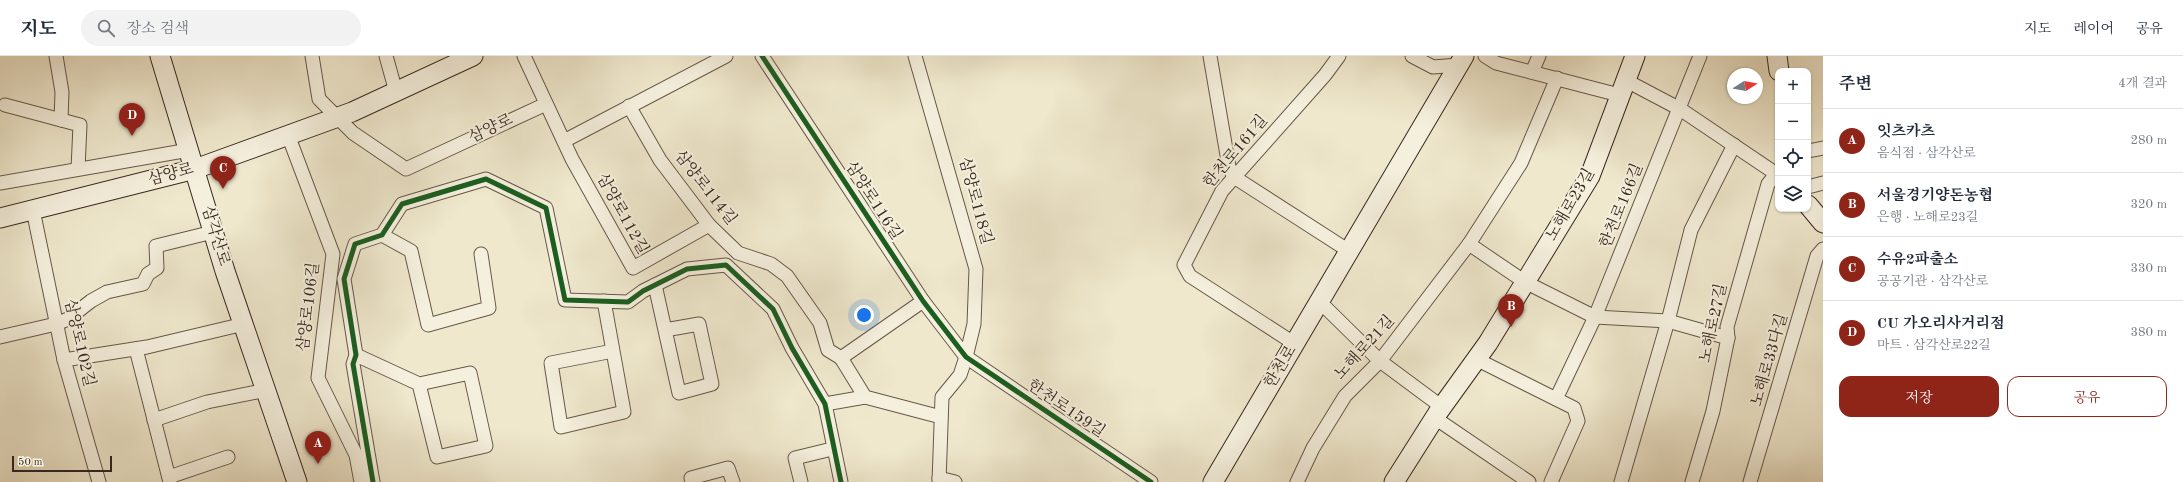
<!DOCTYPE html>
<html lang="ko">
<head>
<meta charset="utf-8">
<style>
  body { margin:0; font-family:"Old Standard TT","Noto Serif KR",serif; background:#f2f2f3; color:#1f2937 }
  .controls { position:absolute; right:12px; top:12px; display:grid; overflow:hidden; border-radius:8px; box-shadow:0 1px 3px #0004 }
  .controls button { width:36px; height:36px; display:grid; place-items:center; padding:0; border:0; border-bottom:1px solid #e0e1e3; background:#fff; color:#1f2937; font:20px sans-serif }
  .compass { position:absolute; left:1727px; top:12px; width:36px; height:36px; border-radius:50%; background:#fff; box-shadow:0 1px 3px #0004; rotate:79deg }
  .scale { position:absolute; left:12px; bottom:10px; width:100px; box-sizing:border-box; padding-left:4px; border:2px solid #38281e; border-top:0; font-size:11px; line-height:14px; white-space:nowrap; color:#38281e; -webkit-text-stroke:3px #f5f0de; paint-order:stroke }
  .you { position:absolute; left:864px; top:259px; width:14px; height:14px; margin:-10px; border:3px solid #fff; border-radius:50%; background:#1a73e8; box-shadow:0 0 0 6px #1a73e833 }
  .badge { display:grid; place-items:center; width:26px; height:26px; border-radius:50%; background:#8f2418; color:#fff; font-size:13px; font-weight:700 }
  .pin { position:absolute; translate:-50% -33px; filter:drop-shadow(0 1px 2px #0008) }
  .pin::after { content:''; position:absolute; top:21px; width:14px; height:12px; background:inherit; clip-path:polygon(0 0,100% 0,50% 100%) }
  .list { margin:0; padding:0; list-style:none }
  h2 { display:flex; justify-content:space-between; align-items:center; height:52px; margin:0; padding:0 16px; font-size:17px }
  h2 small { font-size:13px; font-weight:400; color:#747a83 }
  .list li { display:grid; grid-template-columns:26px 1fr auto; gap:12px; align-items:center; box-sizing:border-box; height:64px; padding:0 16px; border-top:1px solid #e0e1e3 }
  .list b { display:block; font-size:15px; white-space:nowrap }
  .list p { margin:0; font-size:13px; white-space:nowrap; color:#747a83 }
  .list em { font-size:13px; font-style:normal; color:#747a83 }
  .actions { display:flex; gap:8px; padding:12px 16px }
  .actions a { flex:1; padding:9px 0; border:1px solid #8f2418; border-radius:12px; text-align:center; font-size:14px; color:#8f2418 }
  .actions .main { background:#8f2418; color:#fff }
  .icon { flex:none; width:22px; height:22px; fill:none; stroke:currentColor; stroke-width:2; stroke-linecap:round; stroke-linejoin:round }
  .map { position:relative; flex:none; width:1823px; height:426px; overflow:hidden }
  header { display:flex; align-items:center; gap:24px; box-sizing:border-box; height:56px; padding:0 20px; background:#fff; border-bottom:1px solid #e0e1e3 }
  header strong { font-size:19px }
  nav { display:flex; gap:22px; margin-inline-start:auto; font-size:14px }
  .search { width:280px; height:36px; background:#f2f2f3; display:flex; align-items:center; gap:10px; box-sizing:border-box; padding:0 14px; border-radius:22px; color:#747a83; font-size:15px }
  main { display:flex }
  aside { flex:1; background:#fff }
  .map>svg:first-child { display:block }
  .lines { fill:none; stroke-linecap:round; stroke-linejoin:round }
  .street-casing { stroke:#66584a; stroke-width:15 }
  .secondary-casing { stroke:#38281e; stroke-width:21 }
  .street { stroke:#f5f0de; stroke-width:13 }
  .secondary { stroke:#f5f0de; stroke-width:19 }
  .cycleway-casing { stroke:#f5f0de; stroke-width:8 }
  .cycleway { stroke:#1b5e20; stroke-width:5 }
  .labels { text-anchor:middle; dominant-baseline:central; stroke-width:4; stroke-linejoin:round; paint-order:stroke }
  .street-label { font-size:16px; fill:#38281e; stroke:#f5f0de }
</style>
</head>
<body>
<header>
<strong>지도</strong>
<div class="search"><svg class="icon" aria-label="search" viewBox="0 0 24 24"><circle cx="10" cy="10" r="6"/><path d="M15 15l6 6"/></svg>장소 검색</div>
<nav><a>지도</a><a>레이어</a><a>공유</a></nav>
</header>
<main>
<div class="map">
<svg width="1823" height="426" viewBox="0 0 1823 426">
  <rect width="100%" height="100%" fill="#efe8cd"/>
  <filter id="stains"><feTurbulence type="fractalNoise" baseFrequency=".005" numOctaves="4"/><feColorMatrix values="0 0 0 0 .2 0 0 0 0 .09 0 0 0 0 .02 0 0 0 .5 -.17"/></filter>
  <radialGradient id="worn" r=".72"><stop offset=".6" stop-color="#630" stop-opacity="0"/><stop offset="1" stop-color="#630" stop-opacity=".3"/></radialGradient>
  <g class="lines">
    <g class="street-casing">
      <g id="street">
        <path d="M56,0L62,36L61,64"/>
        <path d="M312,0L319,43L353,77L406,113L546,48"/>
        <path d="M386,0L396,36"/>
        <path d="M524,0L572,103L633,212L709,169"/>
        <path d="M762,0L923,245L966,301L1151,426"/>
        <path d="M915,0L976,213L974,268L966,301L960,319L942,341L939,426"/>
        <path d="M1210,0L1229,111L1234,121L1349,195"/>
        <path d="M1412,0L1433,11L1459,9"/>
        <path d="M1485,0L1496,7L1619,39"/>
        <path d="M1532,16L1539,0"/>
        <path d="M1625,24L1680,53L1778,119"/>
        <path d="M5,49L80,69L78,113"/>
        <path d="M629,50L660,104L709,169L738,197L771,208L787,220L820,267L828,294L841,302L923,245"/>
        <path d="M288,79L333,198L318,322L356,399L361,426"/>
        <path d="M564,85L726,0"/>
        <path d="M1808,95L1823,92"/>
        <path d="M0,127L189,94"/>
        <path d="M1808,131L1823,127"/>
        <path d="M33,154L64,304L99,426"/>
        <path d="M382,179L411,195L428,269L489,252L481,198"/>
        <path d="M1469,188L1525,226L1595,261L1668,265L1728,282"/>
        <path d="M655,229L679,337L712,328L699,268L665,274"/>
        <path d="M604,245L624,356L561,371L551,307L613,295"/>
        <path d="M1320,246L1380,305L1442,351"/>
        <path d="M0,281L56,268L68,263L91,245L107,236L143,228L148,218L157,212L156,190L213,176"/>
        <path d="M1295,288L1190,220L1184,209L1222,135L1325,19L1339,0"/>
        <path d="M136,293L170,426"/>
        <path d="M356,299L419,328L470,317L486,390L437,401L419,328"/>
        <path d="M841,302L865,341L941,361"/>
        <path d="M1476,303L1574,352L1578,365L1551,426"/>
        <path d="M64,304L147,291L244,268"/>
        <path d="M1556,343L1595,261L1700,0"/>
        <path d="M825,348L865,341"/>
        <path d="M1435,362L1529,426"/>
        <path d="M154,364L207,346L267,334"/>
        <path d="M169,421L228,401"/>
        <path d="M939,422L955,426"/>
        <path d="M373,426L353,308L356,299L344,223L355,188L382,179L402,148L486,123L546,152L565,244L628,246L643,235L687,213L726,209L773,253L792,292L825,348L841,426"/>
        <path d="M692,426L691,422L728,412L733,426"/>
        <path d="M801,426L795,402L832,393"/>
        <path d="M1297,426L1313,392L1345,340L1380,305L1469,188L1521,107L1557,22"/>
        <path d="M1621,426L1668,265L1691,174L1734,89"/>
        <path d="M1692,426L1713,355L1728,282L1727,271L1768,128L1776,118"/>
        <path d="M1750,426L1817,200L1823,193"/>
      </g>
    </g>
    <g class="secondary-casing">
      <g id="secondary">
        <path d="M160,0L225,215L297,426"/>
        <path d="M1777,0L1779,15"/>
        <path d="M1808,149L1823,167"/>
        <path d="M0,162L195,113L352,56L473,0"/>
        <path d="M1213,426L1464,0"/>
        <path d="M1394,426L1439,355L1488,287L1590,120L1635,0"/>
      </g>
    </g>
    <use href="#street" class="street"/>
    <use href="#secondary" class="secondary"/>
    <g class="cycleway-casing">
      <g id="cycleway">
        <path d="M762,0L923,245L966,301L1151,426"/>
        <path d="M373,426L353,308L356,299L344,223L355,188L382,179L402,148L486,123L546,152L565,244L628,246L643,235L687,213L726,209L773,253L792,292L825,348L841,426"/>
      </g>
    </g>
    <use href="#cycleway" class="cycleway"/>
  </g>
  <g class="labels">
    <g class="street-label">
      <text transform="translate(491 73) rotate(-25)">삼양로</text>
      <text transform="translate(1236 96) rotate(-50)">한천로161길</text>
      <text transform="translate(171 119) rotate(-15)">삼양로</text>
      <text transform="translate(705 132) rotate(52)">삼양로114길</text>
      <text transform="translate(873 145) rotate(57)">삼양로116길</text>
      <text transform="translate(975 145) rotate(75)">삼양로118길</text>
      <text transform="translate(1571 149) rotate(-60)">노해로23길</text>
      <text transform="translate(1622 150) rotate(-68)">한천로166길</text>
      <text transform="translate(622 158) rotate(61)">삼양로112길</text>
      <text transform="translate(215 180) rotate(73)">삼각산로</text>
      <text transform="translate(309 251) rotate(-83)">삼양로106길</text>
      <text transform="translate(1714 267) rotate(-78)">노해로27길</text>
      <text transform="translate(79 287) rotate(77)">삼양로102길</text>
      <text transform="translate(1365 292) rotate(-48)">노해로21길</text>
      <text transform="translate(1770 304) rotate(-74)">노해로33다길</text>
      <text transform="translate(1281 311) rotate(-59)">한천로</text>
      <text transform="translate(1066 353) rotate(34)">한천로159길</text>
    </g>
  </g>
  <rect width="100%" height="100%" filter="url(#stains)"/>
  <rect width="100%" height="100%" fill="url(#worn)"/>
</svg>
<div class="controls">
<button>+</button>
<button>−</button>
<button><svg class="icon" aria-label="locate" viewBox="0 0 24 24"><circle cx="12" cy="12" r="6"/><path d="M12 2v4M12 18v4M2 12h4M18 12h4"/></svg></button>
<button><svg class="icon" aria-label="layers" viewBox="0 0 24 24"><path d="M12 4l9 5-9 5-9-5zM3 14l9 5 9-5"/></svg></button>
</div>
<svg class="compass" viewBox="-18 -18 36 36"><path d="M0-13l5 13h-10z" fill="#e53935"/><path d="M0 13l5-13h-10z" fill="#747a83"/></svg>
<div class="scale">50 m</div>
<div class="you"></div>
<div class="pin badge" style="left:318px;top:408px">A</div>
<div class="pin badge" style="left:1511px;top:271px">B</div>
<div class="pin badge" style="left:223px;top:133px">C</div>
<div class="pin badge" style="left:132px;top:80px">D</div>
</div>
<aside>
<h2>주변<small>4개 결과</small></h2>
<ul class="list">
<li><span class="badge">A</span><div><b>잇츠카츠</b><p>음식점 · 삼각산로</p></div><em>280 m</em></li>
<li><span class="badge">B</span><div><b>서울경기양돈농협</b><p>은행 · 노해로23길</p></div><em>320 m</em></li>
<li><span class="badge">C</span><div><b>수유2파출소</b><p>공공기관 · 삼각산로</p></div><em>330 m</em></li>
<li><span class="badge">D</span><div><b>CU 가오리사거리점</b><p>마트 · 삼각산로22길</p></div><em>380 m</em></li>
</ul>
<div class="actions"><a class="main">저장</a><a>공유</a></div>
</aside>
</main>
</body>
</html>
